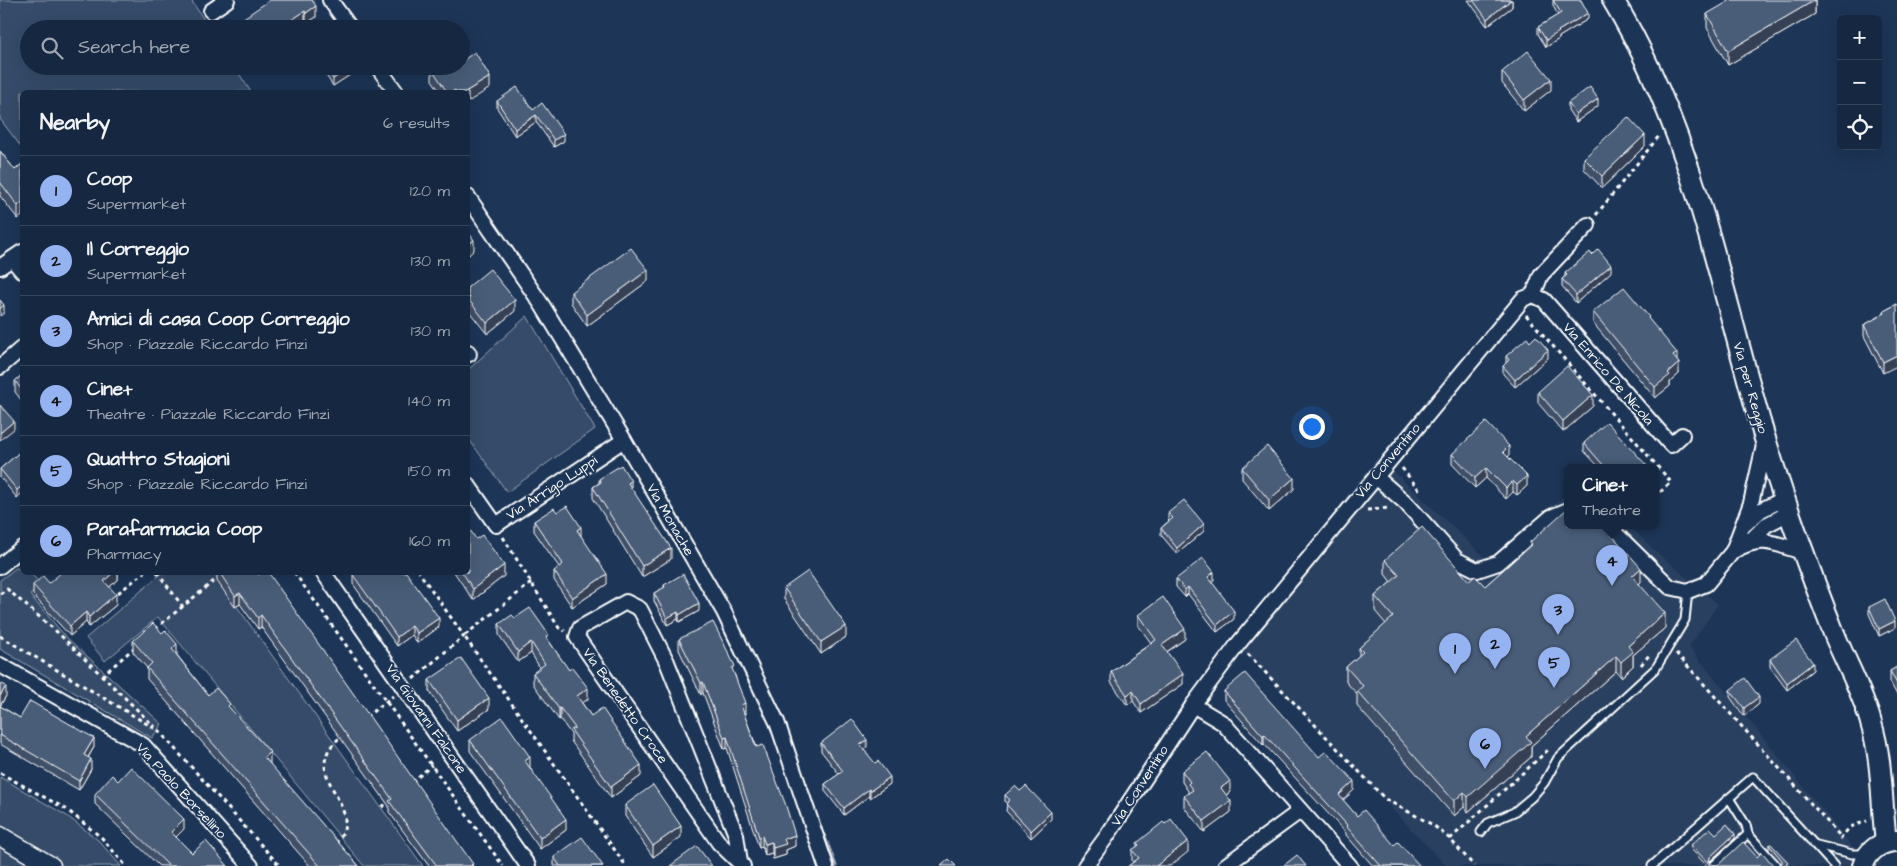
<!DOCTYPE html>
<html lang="en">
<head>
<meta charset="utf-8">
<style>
  body { margin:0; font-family:"Architects Daughter",sans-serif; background:#1f3048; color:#f1f3f6 }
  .controls { position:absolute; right:15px; top:15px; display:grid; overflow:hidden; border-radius:8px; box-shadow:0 5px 20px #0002 }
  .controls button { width:45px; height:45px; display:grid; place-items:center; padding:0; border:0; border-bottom:1px solid #35445a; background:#162841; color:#f1f3f6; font:25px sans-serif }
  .you { position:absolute; left:1311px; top:426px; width:18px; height:18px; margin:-12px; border:4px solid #fff; border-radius:50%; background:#1a73e8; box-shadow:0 0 0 8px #1a73e833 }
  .badge { display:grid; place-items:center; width:32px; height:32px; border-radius:50%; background:#95b2f1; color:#111; font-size:16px; font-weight:700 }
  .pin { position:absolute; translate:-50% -41px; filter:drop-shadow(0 1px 2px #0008) }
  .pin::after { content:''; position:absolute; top:26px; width:18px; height:15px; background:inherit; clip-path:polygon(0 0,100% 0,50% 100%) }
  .popup { position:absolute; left:1564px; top:464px; width:95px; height:65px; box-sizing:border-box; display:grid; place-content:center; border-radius:8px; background:#162841; filter:drop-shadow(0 1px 4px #0005); font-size:16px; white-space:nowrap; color:#9ea6b1 }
  .popup b { font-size:19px; color:#f1f3f6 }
  .popup::after { content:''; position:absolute; left:50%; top:100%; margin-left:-10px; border:10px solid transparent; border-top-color:#162841 }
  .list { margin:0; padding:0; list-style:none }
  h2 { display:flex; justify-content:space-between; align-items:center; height:65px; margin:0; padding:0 20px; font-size:21px }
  h2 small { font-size:16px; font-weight:400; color:#9ea6b1 }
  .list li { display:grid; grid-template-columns:32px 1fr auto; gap:15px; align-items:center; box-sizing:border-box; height:70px; padding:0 20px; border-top:1px solid #35445a }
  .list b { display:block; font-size:19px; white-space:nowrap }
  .list p { margin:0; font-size:16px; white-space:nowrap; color:#9ea6b1 }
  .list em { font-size:16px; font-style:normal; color:#9ea6b1 }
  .icon { flex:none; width:28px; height:28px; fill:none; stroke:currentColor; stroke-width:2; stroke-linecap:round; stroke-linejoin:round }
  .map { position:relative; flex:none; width:1897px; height:866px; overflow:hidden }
  .search { position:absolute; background:#162841; box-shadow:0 5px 20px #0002; left:20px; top:20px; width:450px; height:55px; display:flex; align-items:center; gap:12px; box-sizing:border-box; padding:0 18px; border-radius:28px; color:#9ea6b1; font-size:19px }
  .panel { position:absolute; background:#162841; box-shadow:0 5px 20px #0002; left:20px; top:90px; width:450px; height:485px; border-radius:8px }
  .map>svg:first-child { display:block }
  .built { fill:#2a4161 }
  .green { fill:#364b69; stroke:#9aa5b4 }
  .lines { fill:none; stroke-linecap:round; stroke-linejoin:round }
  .stream { stroke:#a0aab8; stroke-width:5 }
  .service-casing { stroke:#fff; stroke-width:11 }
  .minor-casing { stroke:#fff; stroke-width:18 }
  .tertiary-casing { stroke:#fff; stroke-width:21 }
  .secondary-casing { stroke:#fff; stroke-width:24 }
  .path { stroke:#fff; stroke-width:3; stroke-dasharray:4 4; stroke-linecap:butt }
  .service { stroke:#1d3557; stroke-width:7 }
  .minor { stroke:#1d3557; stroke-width:14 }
  .tertiary { stroke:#1d3557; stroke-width:18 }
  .secondary { stroke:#1d3557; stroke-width:20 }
  .wall { fill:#405068; stroke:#fff }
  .shaded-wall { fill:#344155; stroke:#fff }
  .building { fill:#4a5d79; stroke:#fff }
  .labels { text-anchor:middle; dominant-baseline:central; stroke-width:4; stroke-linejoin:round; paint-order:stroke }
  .street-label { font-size:14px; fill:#fff; stroke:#1d3557 }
</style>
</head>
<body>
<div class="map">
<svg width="1897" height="866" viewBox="0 0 1897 866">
  <rect width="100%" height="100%" fill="#1d3557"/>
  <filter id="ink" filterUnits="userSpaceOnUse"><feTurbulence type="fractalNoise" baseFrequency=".02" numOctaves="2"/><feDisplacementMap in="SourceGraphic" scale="10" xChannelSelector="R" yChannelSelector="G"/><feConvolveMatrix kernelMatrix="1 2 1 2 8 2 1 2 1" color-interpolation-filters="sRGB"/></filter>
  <g filter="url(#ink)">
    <path class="built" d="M1378,457L1491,563L1566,494H1568V525H1628L1653,549L1718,604L1689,647L1851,845L1883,866H1446L1233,641Z"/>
    <g class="green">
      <path d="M0,0H191L210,29H29V66H234L251,92H22V148L0,119Z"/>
      <path d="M527,316L595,429L507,492L468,438V370Z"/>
      <path d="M16,568L22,569V572L30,573L42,585L30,595L67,638L162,724L152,738L0,649V580Z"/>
      <path d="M162,573H213L423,866H364L158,617L105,661L86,638Z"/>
      <path d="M0,777L67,816L98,840L121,866H0Z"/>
    </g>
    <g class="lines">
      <path class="stream" d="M823,835L835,866"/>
      <g class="service-casing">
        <g id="service">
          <path d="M1481,832L1488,823L1514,812L1532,797L1544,783L1558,758L1656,668L1685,620L1688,591"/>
          <path d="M1748,834L1777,866"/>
          <path d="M1813,844L1852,854H1866"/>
          <path d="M1652,866L1753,777L1834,866"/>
          <path d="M1715,866L1714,865L1748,834L1746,825L1729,798"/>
        </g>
      </g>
      <g class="minor-casing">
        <g id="minor">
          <path d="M330,0L351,29"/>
          <path d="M211,11L227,0"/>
          <path d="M377,66L396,92"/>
          <path d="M468,197L542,305L624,440L724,612L777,722L826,866"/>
          <path d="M12,259L22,271"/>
          <path d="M0,267L22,252"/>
          <path d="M1533,295L1544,300L1671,445L1682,435"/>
          <path d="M468,352L469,354"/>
          <path d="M0,367L22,348"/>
          <path d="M1376,477L1406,503L1457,560L1477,570L1498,563L1551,517L1568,510"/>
          <path d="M468,485L496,525L624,440"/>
          <path d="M1607,525L1670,587L1688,591L1706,584L1733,551L1751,503L1765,441"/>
          <path d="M1743,526L1761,510L1784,499"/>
          <path d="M1749,542L1766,525L1789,513"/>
          <path d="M1733,551C1762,535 1773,543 1802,552"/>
          <path d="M0,566L22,548"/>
          <path d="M323,572L528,866"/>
          <path d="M0,665L143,745L251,866"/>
          <path d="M1193,705L1223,723L1350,866"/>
          <path d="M740,862L736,835L667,662L640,609L626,602L580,628L577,637L719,843L743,866"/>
          <path d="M1085,866L1107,836L1193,705L1238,644L1523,299L1533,295L1541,275L1588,225"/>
          <path d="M1225,866L1300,811"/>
        </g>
      </g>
      <g class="tertiary-casing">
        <path id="tertiary" d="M0,836L51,866"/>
      </g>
      <g class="secondary-casing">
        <g id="secondary">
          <path d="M1613,0C1696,137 1720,291 1766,442C1786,508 1810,572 1835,636C1847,665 1863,693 1871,723C1883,762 1881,802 1886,842"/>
          <path d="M1863,866C1867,851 1881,841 1897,841"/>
        </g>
      </g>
      <g class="path">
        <path d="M1596,215L1659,136"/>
        <path d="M1526,315L1671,482L1656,496"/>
        <path d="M1402,468L1420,491"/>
        <path d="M1367,510L1389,508"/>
        <path d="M503,537L559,628L565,631"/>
        <path d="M157,572L183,607"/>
        <path d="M294,572L503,866"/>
        <path d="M531,583L464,636L626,866"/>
        <path d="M118,593L145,572"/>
        <path d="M0,594L7,589L57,632L155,727"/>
        <path d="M155,629L225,572"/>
        <path d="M0,636L159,731L280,866"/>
        <path d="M1676,653L1841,837"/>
        <path d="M1248,654L1385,799L1433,825L1450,839L1474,866"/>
        <path d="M1641,665L1650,654"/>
        <path d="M102,676L136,646"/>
        <path d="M413,679L464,636L419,572"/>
        <path d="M366,717L393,696"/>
        <path d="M0,773L66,809L102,838L126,866"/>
        <path d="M412,782L432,765"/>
        <path d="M382,807L390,801"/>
        <path d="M1450,839L1548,750"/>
        <path d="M1840,839L1850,827L1867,821"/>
        <path d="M335,843C372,808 292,774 342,736"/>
      </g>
      <use href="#service" class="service"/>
      <use href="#minor" class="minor"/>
      <use href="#tertiary" class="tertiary"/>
      <use href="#secondary" class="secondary"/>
    </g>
    <g class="wall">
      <path d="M312,0L316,17L306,24L305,22L295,29H229V28Z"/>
      <path d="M1468,0H1512V7L1487,26Z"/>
      <path d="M1553,0H1581L1588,19L1559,37V39L1546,47L1538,34V27L1558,15L1553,6Z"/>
      <path d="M1815,0V14L1728,65L1707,28V14Z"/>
      <path d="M320,66H356V71L333,86Z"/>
      <path d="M432,69L490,88L468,92H440L432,80Z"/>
      <path d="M1502,72L1551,90L1524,111L1502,83Z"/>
      <path d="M497,101L533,110L564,141L554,147L536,122L515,136L497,108Z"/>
      <path d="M1568,103L1598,106L1576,122L1568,110Z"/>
      <path d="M1645,146L1602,188L1584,169V158Z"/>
      <path d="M0,151L15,170L22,164L18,219L0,196Z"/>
      <path d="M1611,272L1576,303L1562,286V279L1565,276V273Z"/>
      <path d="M648,281L587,326L571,303V292Z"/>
      <path d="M468,287L515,311L487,334L468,310Z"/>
      <path d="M1897,304L1883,373L1864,336V325L1884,314V311Z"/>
      <path d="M1593,312L1649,320L1677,361L1679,374L1670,382V386L1655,398L1593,323Z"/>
      <path d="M1530,342L1548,358L1515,387L1503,374V366L1506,363V356Z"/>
      <path d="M22,375V401L15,392V381Z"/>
      <path d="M1538,392L1593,406L1563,432L1538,403Z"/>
      <path d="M1584,443L1648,467H1599L1584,451Z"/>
      <path d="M22,450V493L17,498L0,477V469Z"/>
      <path d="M1452,454L1509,456L1508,457L1527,486L1517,495L1513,492L1506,499L1486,478L1475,488L1452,464Z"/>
      <path d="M1242,468L1294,489L1269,511L1242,479Z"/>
      <path d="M599,479L671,559L642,577L593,498V487L599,483Z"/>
      <path d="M557,512L581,536L607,584L572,607L554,580V571L559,567L534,531V521Z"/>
      <path d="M1168,513L1204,531L1177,554L1161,535V528L1169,521L1168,520Z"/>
      <path d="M1530,542L1641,582L1639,584L1665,628L1633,655V666L1627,672L1621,677L1616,671L1531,746V757L1468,812L1464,807L1454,816L1357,706V694L1346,682V667L1359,656V648L1386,624L1375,611V596L1391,582L1385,574V560L1469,581L1485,586L1530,546Z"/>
      <path d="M118,572V580L109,587L116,605L89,627L86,622L70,636L33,595V585L49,583Z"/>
      <path d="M217,572H257L473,866H429L389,812V806L261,627L258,629L240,604L235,607L217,581Z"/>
      <path d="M454,572H468L504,576L473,600Z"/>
      <path d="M353,575L439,627L417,643L412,635L397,646L353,584Z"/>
      <path d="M1176,579L1214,580L1211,582L1234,619L1217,632L1188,594L1185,597L1176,587Z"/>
      <path d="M664,585L699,611L679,622L678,619L667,625L654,601V593L664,588Z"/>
      <path d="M784,588L846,637L821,654L784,599Z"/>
      <path d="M1869,607L1895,628L1879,636L1869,614Z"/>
      <path d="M1138,615L1185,639L1167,652L1183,684L1141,713L1133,701L1127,705L1111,682V672L1151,643L1138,625Z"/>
      <path d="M515,618L549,641L588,699L582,703L591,716L641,776L611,798L571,741V734L560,719L559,720L533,684V673L540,668L531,653L518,662L499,635V624Z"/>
      <path d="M679,639L735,675L745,714H744L795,846L786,850V855L773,859L772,853L765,855L762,847L759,848L727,748L724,749L703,693L701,695L679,650Z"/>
      <path d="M133,641L177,655L208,695L230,708L269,764L359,866H310L147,679V668L133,652Z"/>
      <path d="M1770,659L1813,670L1787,690L1770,667Z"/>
      <path d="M1897,667V695L1890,682V671Z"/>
      <path d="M429,680L489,709L457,731L429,691Z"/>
      <path d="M0,683L6,696L0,706L20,718L94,747L88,758L91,769L79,790L0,744Z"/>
      <path d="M1730,690L1759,704L1744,716L1730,697Z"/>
      <path d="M1224,691L1319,757L1354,790L1343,800L1357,816L1420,866H1373L1346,835V833L1264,744L1263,745L1224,700Z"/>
      <path d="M470,740L530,768L566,830L540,849L470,751Z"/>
      <path d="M821,743L867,747L864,750L890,784L870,798L869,796L844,815L825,791V784L839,774L821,751Z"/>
      <path d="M1182,771L1230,792L1226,795L1231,812L1204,832L1184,807V796L1188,793V791L1182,782Z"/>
      <path d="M118,781L184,829L176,837L192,853L228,866H159L95,804V794Z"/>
      <path d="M1020,791L1051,819L1031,838L1006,811L1007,804L1005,802V795Z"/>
      <path d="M625,805L681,837L653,857L625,816Z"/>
      <path d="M1716,834L1735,838L1710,861V863L1712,865H1718L1757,857L1773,865L1777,866H1707L1691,849V845Z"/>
      <path d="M1137,843L1188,852L1133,862L1132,861V850L1137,847Z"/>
      <path d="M1769,845L1788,866L1782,864L1769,850Z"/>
      <path d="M554,857L603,866H554Z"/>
    </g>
    <g class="shaded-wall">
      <path d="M1511,0H1512V7L1487,26V19Z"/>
      <path d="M1815,0V14L1728,65V51Z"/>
      <path d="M316,6V17L306,24V13Z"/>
      <path d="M305,11V22L295,29H278Z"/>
      <path d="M1588,13V19L1559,37V39L1546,47V40L1558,31Z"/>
      <path d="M352,66H356V71L333,86V79Z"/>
      <path d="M490,77V88L468,102V92H465Z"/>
      <path d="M1551,79V90L1524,111V100Z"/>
      <path d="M1598,99V106L1576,122V114Z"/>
      <path d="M536,115V122L515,136V129Z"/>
      <path d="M564,134V141L554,147V140Z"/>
      <path d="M1645,135V146L1602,188V176Z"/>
      <path d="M22,202V216L18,219V206Z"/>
      <path d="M474,240V250L468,256V245Z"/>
      <path d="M1611,265V272L1576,303V295Z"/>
      <path d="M648,270V281L587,326V315Z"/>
      <path d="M515,300V311L487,334V323Z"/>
      <path d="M4,305V313L0,316V309Z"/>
      <path d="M1548,350V358L1515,387V380Z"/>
      <path d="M1677,353V364L1673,356Z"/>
      <path d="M1897,355V366L1883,373V362Z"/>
      <path d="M1679,363V374L1670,382V386L1655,398V387L1668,373Z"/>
      <path d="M1593,395V406L1563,432V421Z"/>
      <path d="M14,421V429L0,440V433Z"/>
      <path d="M1509,446V456L1503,462V452Z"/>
      <path d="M1486,468V478L1475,488V478Z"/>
      <path d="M1527,476V486L1517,495V485Z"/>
      <path d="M1294,478V489L1269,511V500Z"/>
      <path d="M631,481V492L628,483Z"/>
      <path d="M1513,481V492L1506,499V488Z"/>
      <path d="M22,486V493L17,498V490Z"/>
      <path d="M1204,524V531L1177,554V548Z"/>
      <path d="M581,527V536L577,530Z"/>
      <path d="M671,548V559L642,577V566Z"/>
      <path d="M504,565V576L473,600V589Z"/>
      <path d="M1641,568V582L1632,590V576Z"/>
      <path d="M114,572H118V580L104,591V581Z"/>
      <path d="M1214,572V580L1208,585V577Z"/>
      <path d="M607,574V584L572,607V598Z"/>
      <path d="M1188,587V594L1185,597V590Z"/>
      <path d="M240,593V604L235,607V596Z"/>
      <path d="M116,594V605L89,627V617Z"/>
      <path d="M699,603V611L679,622V615Z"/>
      <path d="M1234,611V619L1217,632V625Z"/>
      <path d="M86,612V622L70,636V626Z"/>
      <path d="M678,612V619L667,625V618Z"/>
      <path d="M1665,613V628L1633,655V666L1621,677V662L1628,646Z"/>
      <path d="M261,615V627L258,629V618Z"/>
      <path d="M439,618V627L417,643V633Z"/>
      <path d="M1895,621V628L1879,636V629Z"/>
      <path d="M412,626V635L397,646V637Z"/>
      <path d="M846,626V637L821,654V642Z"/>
      <path d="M1185,629V639L1162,655V645Z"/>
      <path d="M531,642V653L518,662V652Z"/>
      <path d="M177,644V655L172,660V649Z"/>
      <path d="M1616,656V671L1531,746V757L1468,812V797L1526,736Z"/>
      <path d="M1813,663V670L1787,690V683Z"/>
      <path d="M1183,674V684L1141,713V704Z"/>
      <path d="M703,682V693L701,695V683Z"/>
      <path d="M6,686V696L0,706V696Z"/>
      <path d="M588,688V699L577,707V696Z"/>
      <path d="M1133,691V701L1127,705V695Z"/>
      <path d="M1759,697V704L1744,716V708Z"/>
      <path d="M489,698V709L457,731V720Z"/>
      <path d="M745,703V714L741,716V705Z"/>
      <path d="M560,708V719L559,720V709Z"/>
      <path d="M1264,734V744L1263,745V736Z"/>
      <path d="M727,737V748L724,749V738Z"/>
      <path d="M94,738V747L84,764V755Z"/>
      <path d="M867,740V747L860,753V745Z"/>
      <path d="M270,752V764L264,757Z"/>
      <path d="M530,757V768L525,772V761Z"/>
      <path d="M91,759V769L79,790V781Z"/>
      <path d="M641,765V776L611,798V787Z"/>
      <path d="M890,777V784L870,798V791Z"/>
      <path d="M1230,781V792L1221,799V788Z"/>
      <path d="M1354,781V790L1339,804V795Z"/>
      <path d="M869,789V796L844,815V808Z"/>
      <path d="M1464,792V807L1454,816V801Z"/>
      <path d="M1231,801V812L1204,832V821Z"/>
      <path d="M1051,812V819L1031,838V831Z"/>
      <path d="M184,819V829L171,842V832Z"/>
      <path d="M566,819V830L540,849V838Z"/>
      <path d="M681,826V837L653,857V846Z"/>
      <path d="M1735,834V838L1710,861L1709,864V861L1710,857Z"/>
      <path d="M795,835V846L786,850V855L773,859V848L784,839Z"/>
      <path d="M762,836V847L759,848V837Z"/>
      <path d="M1188,841V852L1170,866H1156Z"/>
      <path d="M772,842V853L765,855V844Z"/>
    </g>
    <g class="building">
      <path d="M270,0H312L316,6L306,13L305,11L278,29H230L229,28Z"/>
      <path d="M1473,0H1511L1487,19Z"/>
      <path d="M1553,0H1581L1588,13L1558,31L1559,32L1546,40L1538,27L1561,13Z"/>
      <path d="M1731,0H1815L1728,51L1707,14Z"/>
      <path d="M1528,51L1551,79L1524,100L1502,72Z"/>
      <path d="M475,52L490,77L465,92H457L455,90L452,92H447L432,69L437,66H461V60L462,61Z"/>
      <path d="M325,66H352L333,79Z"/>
      <path d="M517,87L533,110L542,103L564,134L554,140L536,115L515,129L497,101Z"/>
      <path d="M1590,87L1598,99L1576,114L1568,103Z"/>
      <path d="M1628,117L1645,135L1602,176L1584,158Z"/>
      <path d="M0,151L15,170L22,164V202L18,206L0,182Z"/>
      <path d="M468,232L474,240L468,245Z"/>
      <path d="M631,248L648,270L587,315L571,292Z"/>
      <path d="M1598,249L1611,265L1576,295L1562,279L1567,275L1565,273L1590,252L1592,255Z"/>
      <path d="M490,269L515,300L487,323L468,299L470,298L468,295V287Z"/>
      <path d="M1624,287L1649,317L1648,318L1677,353L1673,356L1679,363L1668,373L1670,375L1655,387L1593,312Z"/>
      <path d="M0,300L4,305L0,309Z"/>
      <path d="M1897,304V355L1883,362L1864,325L1885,313L1884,311Z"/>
      <path d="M1536,336L1548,350L1515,380L1503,366L1509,360L1506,356L1527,338L1530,342Z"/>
      <path d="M1567,366L1593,395L1563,421L1538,392Z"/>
      <path d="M22,375V390L15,381Z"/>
      <path d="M0,405L14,421L0,433Z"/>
      <path d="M1486,422L1509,446L1503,452L1527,476L1517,485L1513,481L1506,488L1486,468L1475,478L1452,454Z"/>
      <path d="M1607,422L1648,467H1605L1584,443Z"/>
      <path d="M1267,446L1294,478L1269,500L1242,468Z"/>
      <path d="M22,450V486L17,490L0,469Z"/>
      <path d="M621,465L631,481L628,483L671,548L642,566L593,487L601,482L599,479Z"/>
      <path d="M1184,500L1204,524L1177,548L1161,528L1173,518L1168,513Z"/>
      <path d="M567,506L581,527L577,530L607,574L572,598L554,571L563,564L534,521L554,508L557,512Z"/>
      <path d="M1568,508V525H1603L1641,568L1632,576L1665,613L1628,646L1633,652L1621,662L1616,656L1526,736L1531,742L1468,797L1464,792L1454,801L1357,691L1363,686L1346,667L1363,652L1359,648L1393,617L1375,596L1399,575L1385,560L1422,527L1469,581L1475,576L1485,586L1532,544L1530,542Z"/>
      <path d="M468,527L476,539L482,535L504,565L473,589L462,572H468Z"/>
      <path d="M1203,558L1214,572L1208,577L1234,611L1217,625L1188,587L1185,590L1176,579Z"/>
      <path d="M808,571L846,626L821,642L784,588Z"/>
      <path d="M62,572H114L104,581L116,594L89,617L86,612L70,626L33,585L43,576L49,583Z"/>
      <path d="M219,572H257L259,575L262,572H268L473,864L471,865L472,866H437L389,801L392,799L261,615L258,618L240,593L235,596Z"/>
      <path d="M356,572H406L439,618L417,633L412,626L397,637L353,575Z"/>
      <path d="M683,574L699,603L679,615L678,612L667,618L654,593L665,587L664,585Z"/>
      <path d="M1163,597L1185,629L1162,645L1183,674L1141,704L1133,691L1127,695L1111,672L1156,640L1138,615Z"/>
      <path d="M1885,599L1895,621L1879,629L1869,607Z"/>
      <path d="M530,608L549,635L546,637L569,670L572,667L588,688L577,696L591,716L602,708L641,765L611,787L571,730L575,728L560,708L559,709L533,673L545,664L531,642L518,652L499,624L512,615L515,618Z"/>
      <path d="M713,622L735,666L732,668L745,703L741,705L756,747L763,745L785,803L795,835L784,839L786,844L773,848L772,842L765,844L762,836L759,837L727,737L724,738L703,682L701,683L679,639Z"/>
      <path d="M153,623L162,633L165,630L177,644L172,649L208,695L216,688L230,704L228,706L270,752L264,757L359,866H320L147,668L152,663L133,641Z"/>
      <path d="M1796,640L1813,663L1787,683L1770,659Z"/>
      <path d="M461,658L489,698L457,720L429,680Z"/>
      <path d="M1897,667V684L1890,671Z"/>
      <path d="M1245,673L1319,757L1326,751L1354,781L1339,795L1357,816L1364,810L1394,845L1398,842L1420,866H1381L1346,826L1347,825L1264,734L1263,736L1224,691Z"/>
      <path d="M1745,678L1759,697L1744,708L1730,690Z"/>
      <path d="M0,683L6,686L0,696Z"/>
      <path d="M30,701L94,738L84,755L91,759L79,781L0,735V706L20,718Z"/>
      <path d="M502,717L530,757L525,761L566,819L540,838L470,740Z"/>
      <path d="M852,719L867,740L860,745L875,763L878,761L890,777L870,791L869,789L844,808L825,784L843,771L821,743Z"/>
      <path d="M1207,752L1230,781L1221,788L1231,801L1204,821L1184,796L1193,790L1188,784L1190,782L1182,771Z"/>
      <path d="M131,767L184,819L171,832L192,853L206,841L228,866H168V865L95,794L112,775L118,781Z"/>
      <path d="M653,785L681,826L653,846L625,805Z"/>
      <path d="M1015,786L1020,791L1026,786L1051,812L1031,831L1006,804L1010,800L1005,795Z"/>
      <path d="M1171,819L1188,841L1156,866H1128L1139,858L1132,850L1139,845L1137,843L1163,822L1165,824Z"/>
      <path d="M1727,824L1735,834L1710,857L1709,861L1712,865H1718L1743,842L1757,857L1762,852L1773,865L1777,866H1711L1691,845L1710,828L1716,834Z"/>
      <path d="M582,837L603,866H560L554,857Z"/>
      <path d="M1771,844L1788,862L1784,866H1779L1782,863V860L1769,845Z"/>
      <path d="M697,846L712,866H670Z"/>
      <path d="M1297,855L1306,866H1283Z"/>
      <path d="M949,859L956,866H941Z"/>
    </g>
  </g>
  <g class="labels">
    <g class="street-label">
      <text transform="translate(1608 374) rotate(49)">Via Enrico De Nicola</text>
      <text transform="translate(1750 388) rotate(74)">Via per Reggio</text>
      <text transform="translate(1388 461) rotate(-50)">Via Conventino</text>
      <text transform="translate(552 488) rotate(-33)">Via Arrigo Luppi</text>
      <text transform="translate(670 520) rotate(60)">Via Monache</text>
      <text transform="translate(625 706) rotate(55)">Via Benedetto Croce</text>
      <text transform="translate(426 719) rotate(55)">Via Giovanni Falcone</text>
      <text transform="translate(1140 786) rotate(-57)">Via Conventino</text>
      <text transform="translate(181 791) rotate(47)">Via Paolo Borsellino</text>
    </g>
  </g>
</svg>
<div class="controls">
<button>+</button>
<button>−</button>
<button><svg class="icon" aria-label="locate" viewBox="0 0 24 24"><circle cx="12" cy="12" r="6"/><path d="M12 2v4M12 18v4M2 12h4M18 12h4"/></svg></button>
</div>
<div class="you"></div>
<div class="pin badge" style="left:1455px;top:674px">1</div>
<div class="pin badge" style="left:1495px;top:669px">2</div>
<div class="pin badge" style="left:1558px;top:635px">3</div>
<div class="pin badge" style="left:1612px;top:586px">4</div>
<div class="popup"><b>Cine+</b>Theatre</div>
<div class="pin badge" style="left:1554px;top:688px">5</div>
<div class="pin badge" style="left:1485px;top:769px">6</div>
<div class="search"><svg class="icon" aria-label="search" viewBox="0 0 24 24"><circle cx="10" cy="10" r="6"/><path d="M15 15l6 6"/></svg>Search here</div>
<section class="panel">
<h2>Nearby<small>6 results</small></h2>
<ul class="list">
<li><span class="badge">1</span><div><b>Coop</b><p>Supermarket</p></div><em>120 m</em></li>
<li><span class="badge">2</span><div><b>Il Correggio</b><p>Supermarket</p></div><em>130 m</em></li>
<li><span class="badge">3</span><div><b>Amici di casa Coop Correggio</b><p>Shop · Piazzale Riccardo Finzi</p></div><em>130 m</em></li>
<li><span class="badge">4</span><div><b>Cine+</b><p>Theatre · Piazzale Riccardo Finzi</p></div><em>140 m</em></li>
<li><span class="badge">5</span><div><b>Quattro Stagioni</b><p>Shop · Piazzale Riccardo Finzi</p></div><em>150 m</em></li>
<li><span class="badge">6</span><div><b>Parafarmacia Coop</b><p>Pharmacy</p></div><em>160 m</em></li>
</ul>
</section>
</div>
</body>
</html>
